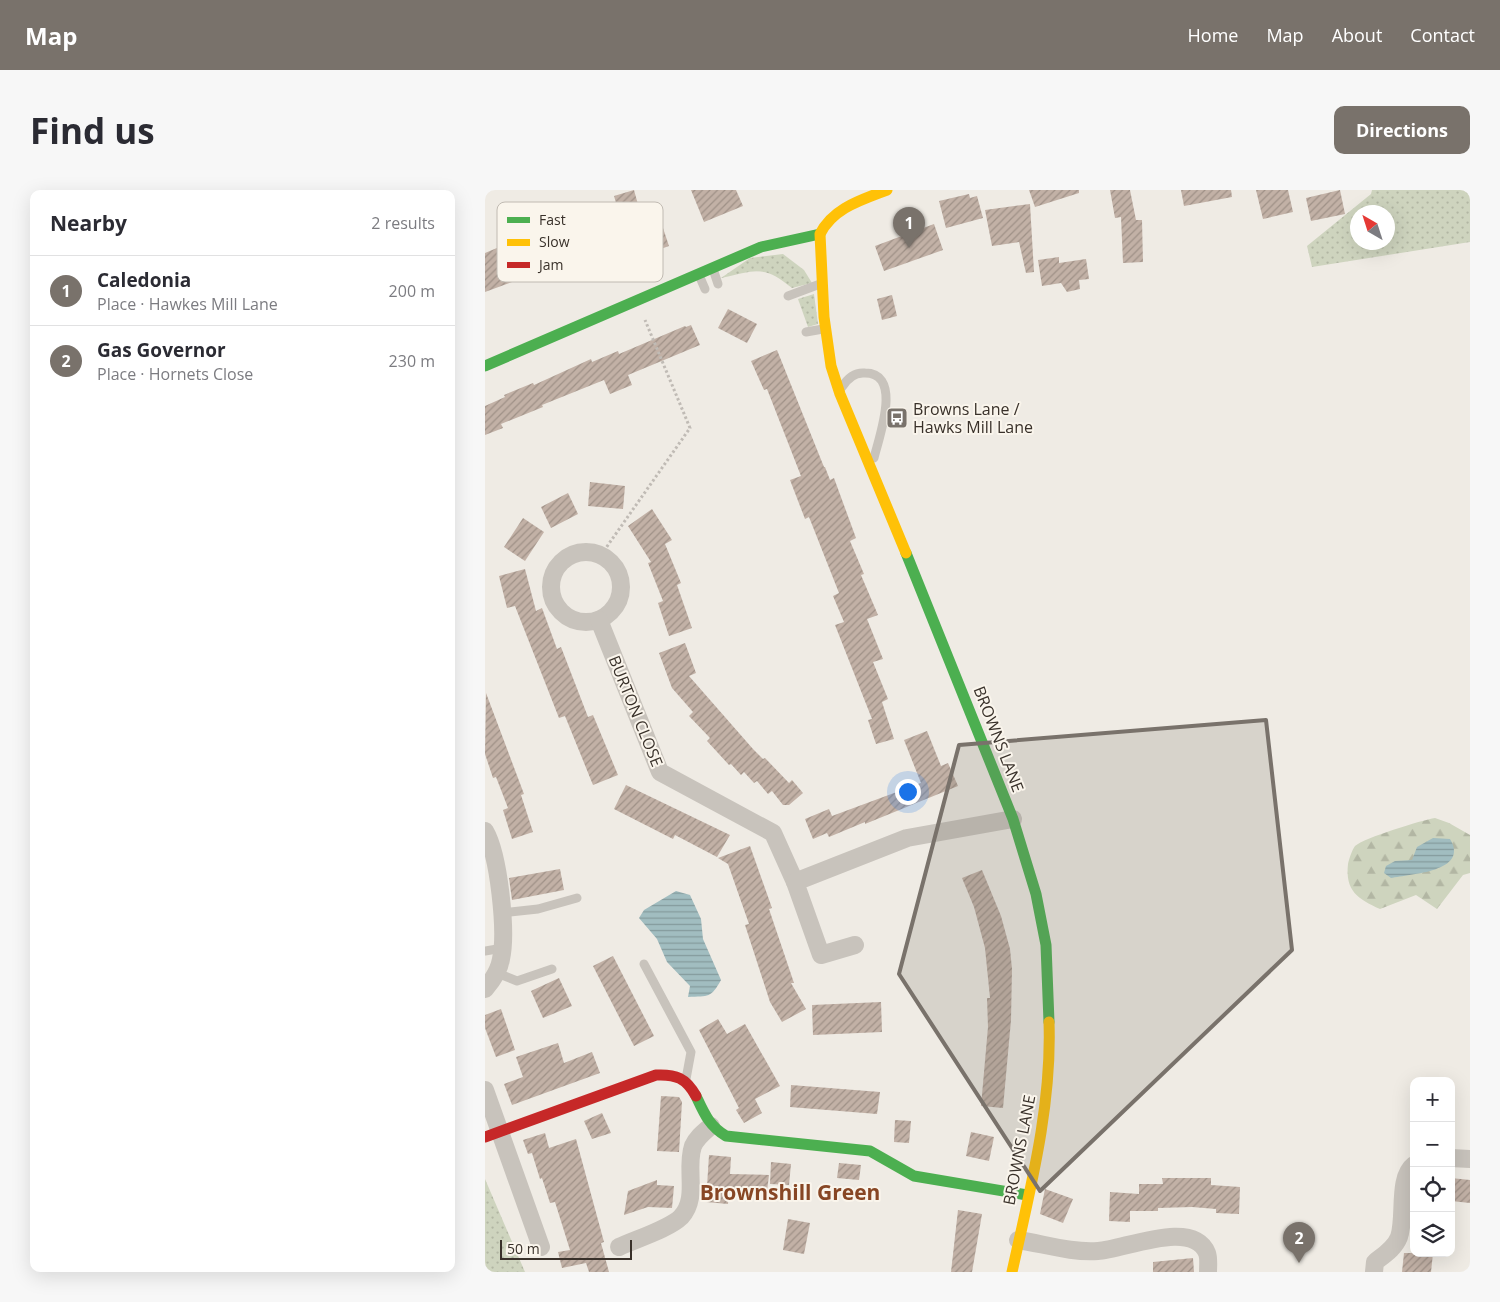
<!DOCTYPE html>
<html lang="en">
<head>
<meta charset="utf-8">
<style>
  body { margin:0; font-family:"Open Sans",sans-serif; background:#f7f7f7; color:#2b2b33 }
  .controls { position:absolute; right:15px; bottom:15px; display:grid; overflow:hidden; border-radius:10px; box-shadow:0 5px 20px #0002 }
  .controls button { width:45px; height:45px; display:grid; place-items:center; padding:0; border:0; border-bottom:1px solid #e1e1e2; background:#fff; color:#2b2b33; font:25px sans-serif }
  .compass { position:absolute; left:865px; top:15px; width:45px; height:45px; border-radius:50%; background:#fff; box-shadow:0 5px 20px #0002; rotate:321deg }
  .scale { position:absolute; left:15px; bottom:12px; width:132px; box-sizing:border-box; padding-left:5px; border:2px solid #39312a; border-top:0; font-size:14px; line-height:18px; white-space:nowrap; color:#39312a; -webkit-text-stroke:4px #faf5ec; paint-order:stroke }
  .you { position:absolute; left:422px; top:601px; width:18px; height:18px; margin:-12px; border:4px solid #fff; border-radius:50%; background:#1a73e8; box-shadow:0 0 0 8px #1a73e833 }
  .badge { display:grid; place-items:center; width:32px; height:32px; border-radius:50%; background:#79726b; color:#fff; font-size:16px; font-weight:700 }
  .pin { position:absolute; translate:-50% -41px; filter:drop-shadow(0 1px 2px #0008) }
  .pin::after { content:''; position:absolute; top:26px; width:18px; height:15px; background:inherit; clip-path:polygon(0 0,100% 0,50% 100%) }
  .list { margin:0; padding:0; list-style:none }
  h2 { display:flex; justify-content:space-between; align-items:center; height:65px; margin:0; padding:0 20px; font-size:21px }
  h2 small { font-size:16px; font-weight:400; color:#7c7c81 }
  .list li { display:grid; grid-template-columns:32px 1fr auto; gap:15px; align-items:center; box-sizing:border-box; height:70px; padding:0 20px; border-top:1px solid #e1e1e2 }
  .list b { display:block; font-size:19px; white-space:nowrap }
  .list p { margin:0; font-size:16px; white-space:nowrap; color:#7c7c81 }
  .list em { font-size:16px; font-style:normal; color:#7c7c81 }
  .icon { flex:none; width:28px; height:28px; fill:none; stroke:currentColor; stroke-width:2; stroke-linecap:round; stroke-linejoin:round }
  .map { position:relative; flex:none; width:985px; height:1082px; overflow:hidden; border-radius:10px }
  header { display:flex; align-items:center; gap:30px; box-sizing:border-box; height:70px; padding:0 25px; background:#79726b; color:#fff }
  header strong { font-size:24px }
  nav { display:flex; gap:28px; margin-inline-start:auto; font-size:18px }
  .intro { display:flex; align-items:center; justify-content:space-between; box-sizing:border-box; height:120px; padding:0 30px }
  h1 { margin:0; font-size:35px }
  .button { padding:12px 22px; border-radius:10px; background:#79726b; color:#fff; font-size:18px; font-weight:700 }
  main { display:flex; gap:30px; padding:0 30px }
  aside { flex:1; background:#fff; border-radius:10px; box-shadow:0 5px 20px #0002 }
  .map>svg:first-child { display:block }
  .grass { fill:url(#grass-dots); fill-rule:evenodd }
  .forest { fill:url(#forest-firs) }
  .water { fill:url(#water-rules) }
  .building { fill:url(#building-hatch) }
  .lines { fill:none; stroke-linecap:round; stroke-linejoin:round }
  .path { stroke:#c0bbb5; stroke-width:3; stroke-dasharray:2.5 2.5; stroke-linecap:butt }
  .lane { stroke:#c8c3bc; stroke-width:9 }
  .street { stroke:#c8c3bc; stroke-width:18 }
  .fast { stroke:#4caf50; stroke-width:11 }
  .slow { stroke:#ffc107; stroke-width:11 }
  .jam { stroke:#c62828; stroke-width:11 }
  .marked { fill:#79726b; fill-opacity:0.2; stroke:#79726b; stroke-width:4; stroke-linejoin:round }
  .labels { text-anchor:middle; dominant-baseline:central; stroke-width:4; stroke-linejoin:round; paint-order:stroke }
  .poi-label { font-size:16px; fill:#39312a; stroke:#faf5ec; text-anchor:start }
  .street-label { font-size:16px; fill:#39312a; stroke:#faf5ec }
  .district-label { font-size:21px; font-weight:bold; fill:#874624; stroke:#faf5ec }
  .key { fill:#faf5ec; stroke:#c0bab2; stroke-width:1 }
  .key-label { font-size:14px; fill:#39312a }
</style>
</head>
<body>
<header>
<strong>Map</strong>
<nav><a>Home</a><a>Map</a><a>About</a><a>Contact</a></nav>
</header>
<div class="intro"><h1>Find us</h1><a class="button">Directions</a></div>
<main>
<aside>
<h2>Nearby<small>2 results</small></h2>
<ul class="list">
<li><span class="badge">1</span><div><b>Caledonia</b><p>Place · Hawkes Mill Lane</p></div><em>200 m</em></li>
<li><span class="badge">2</span><div><b>Gas Governor</b><p>Place · Hornets Close</p></div><em>230 m</em></li>
</ul>
</aside>
<div class="map">
<svg width="985" height="1082" viewBox="0 0 985 1082">
  <defs>
    <pattern id="grass-dots" width="8" height="8" patternUnits="userSpaceOnUse" patternTransform="scale(1.25)"><rect width="8" height="8" fill="#ced4be"/><path d="M2 2h.1M6 6h.1" fill="none" stroke="#b2b6a3" stroke-width="1.8" stroke-linecap="round"/></pattern>
    <pattern id="forest-firs" width="22" height="20" patternUnits="userSpaceOnUse" patternTransform="scale(1.25)"><rect width="22" height="20" fill="#ced4be"/><path d="M5 1l3.5 6h-7zM16 11l3.5 6h-7z" fill="#b2b6a3"/></pattern>
    <pattern id="water-rules" width="6" height="5" patternUnits="userSpaceOnUse" patternTransform="scale(1.25)"><rect width="6" height="5" fill="#a1bdc0"/><path d="M0 2.5h6" fill="none" stroke="#849a9c"/></pattern>
    <pattern id="building-hatch" width="6" height="6" patternUnits="userSpaceOnUse" patternTransform="scale(1.25)"><rect width="6" height="6" fill="#c2b1a6"/><path d="M-1 1l2-2M0 6l6-6M5 7l2-2" fill="none" stroke="#9f9187"/></pattern>
  </defs>
  <rect width="100%" height="100%" fill="#efebe4"/>
  <g class="grass">
    <path d="M887,0H985V52L827,77L822,56L886,4ZM872,22H902V52H872Z"/>
    <path d="M298,64L319,80L327,93L307,98C278,74 271,81 236,88L265,68Z"/>
    <path d="M329,104L333,134L323,137L313,109Z"/>
    <path d="M0,989L40,1082H0Z"/>
  </g>
  <path class="forest" d="M950,628L964,633L985,645V683L978,685L952,719L931,705L895,719C873,709 860,701 863,674C864,669 867,660 870,656C879,648 937,630 950,628Z"/>
  <g class="water">
    <path d="M948,648L965,649C985,682 925,684 906,688L899,683L901,676L910,671L927,670L932,657Z"/>
    <path d="M191,701L205,705L216,729L218,749L236,790C226,808 224,806 203,807L205,796L182,772L172,749L154,728L159,720Z"/>
  </g>
  <g class="building">
    <path d="M149,0L157,29L173,23L184,56L159,65L151,44L46,78L48,84L0,102V63L66,35L68,41L133,20L129,6Z"/>
    <path d="M206,0H251L258,16L219,32Z"/>
    <path d="M544,0H594V3L550,17Z"/>
    <path d="M625,0H645L651,30H657L658,72L638,73L636,27L630,28Z"/>
    <path d="M696,0H746L747,7L699,16Z"/>
    <path d="M771,0H803L808,22L778,29Z"/>
    <path d="M855,0L860,24L826,31L821,8Z"/>
    <path d="M484,4L485,8L492,6L498,28L461,38L454,11Z"/>
    <path d="M545,14L549,82L541,83L534,52L507,56L500,20Z"/>
    <path d="M449,34L458,60L399,81L390,56Z"/>
    <path d="M574,67V73L601,69L604,89L594,90L595,99L582,102L576,93L557,96L553,70Z"/>
    <path d="M407,105L412,126L397,130L392,109Z"/>
    <path d="M243,119L272,134L262,153L233,138Z"/>
    <path d="M206,135L215,155L143,185L147,195L125,204L119,190L57,215L58,217L16,234L18,238L0,245V216L20,207L19,205L48,193L49,195L106,169L107,172L133,161L134,164L200,136L201,137Z"/>
    <path d="M292,160L339,277H340L345,290L349,288L371,348L365,351L379,384L376,385L393,425L382,429L398,469L388,472L403,509L397,512L409,549L391,554L383,530L387,529L350,435L359,432L348,406L354,403L324,327L320,329L305,290L316,286L282,199L279,200L266,171Z"/>
    <path d="M105,292L140,296L138,319L103,316Z"/>
    <path d="M83,303L93,324L66,338L56,317Z"/>
    <path d="M167,319L187,350L180,354L196,393L192,395L207,438L184,446L173,413L178,411L163,373L166,372L143,336Z"/>
    <path d="M38,328L59,342L40,371L19,357Z"/>
    <path d="M40,379L51,421L57,418L72,459L76,457L103,527L108,525L133,585L108,595L80,526L74,528L30,416L22,418L14,386Z"/>
    <path d="M200,453L211,483L204,486L268,559L278,569L280,568L304,593L307,590L318,603L304,615H298L287,601L283,604L272,591L269,593L259,582L256,585L246,574L244,575L222,551L225,548L204,526L208,522L187,498L174,463Z"/>
    <path d="M1,503L39,604L36,605L48,642L27,649L18,620L23,618L11,587L8,588L0,564Z"/>
    <path d="M442,541L456,576L463,573L473,596L380,634V632L344,647L342,643L328,649L320,629L344,619L347,626L436,593L419,550Z"/>
    <path d="M141,595L245,645L232,667L190,645L188,649L129,619Z"/>
    <path d="M265,656L287,718L284,719L309,793H306L321,819L297,832L285,812L260,735L264,734L243,674L233,668Z"/>
    <path d="M75,679L79,700L27,710L24,688Z"/>
    <path d="M497,680L516,726L525,759L527,779L526,830L518,918L496,916L503,837L502,808H505L500,758L489,717L477,688Z"/>
    <path d="M128,766L169,846L149,856L108,776Z"/>
    <path d="M74,788L87,816L58,828L46,801Z"/>
    <path d="M396,812L397,842L328,845L327,815Z"/>
    <path d="M16,819L30,860L11,867L0,838V825Z"/>
    <path d="M233,829L242,844L260,834L295,896L270,909L277,923L259,933L251,920L254,918L214,840Z"/>
    <path d="M73,853L79,873L107,862L115,883L27,915L19,894L38,887L31,867Z"/>
    <path d="M306,895L395,902L392,924L305,917Z"/>
    <path d="M176,906L194,907L197,912L194,962L172,961Z"/>
    <path d="M117,923L126,943L107,949L99,931Z"/>
    <path d="M410,930L426,931L424,953L409,952Z"/>
    <path d="M486,942L509,947L504,971L481,966Z"/>
    <path d="M60,943L64,958L91,949L119,1052L116,1053L124,1082H104L101,1073L77,1078L73,1062L85,1060L70,1012L65,1013L57,988L55,989L47,963L43,964L38,950Z"/>
    <path d="M224,965L246,967L245,984L284,985L282,1001H244L243,1014L221,1012Z"/>
    <path d="M286,972L306,974L304,995L285,994Z"/>
    <path d="M354,973L376,975L374,990L352,988Z"/>
    <path d="M677,988H726V995L755,997L754,1024L731,1023V1019L707,1017L673,1018V1021H645V1032L624,1031L625,1002L654,1004V994H678Z"/>
    <path d="M966,988L985,990V1013L966,1011Z"/>
    <path d="M172,990V995L189,996L187,1018L163,1017L139,1025L143,1001Z"/>
    <path d="M560,999L588,1009L578,1033L555,1024Z"/>
    <path d="M473,1020L497,1024L487,1082H466Z"/>
    <path d="M303,1029L325,1033L319,1064L298,1060Z"/>
    <path d="M919,1063H948L946,1082H917Z"/>
    <path d="M708,1068L709,1082H668V1072Z"/>
  </g>
  <g class="lines">
    <path class="path" d="M116,365L205,238L160,130"/>
    <g class="lane">
      <path d="M228,79L233,94"/>
      <path d="M214,85L220,99"/>
      <path d="M303,106L335,94"/>
      <path d="M321,142L338,139"/>
      <path d="M357,197C362,189 370,182 380,183C418,183 394,247 389,268"/>
      <path d="M16,723L53,719L92,708"/>
      <path d="M0,761L18,758"/>
      <path d="M159,774L206,862L201,889"/>
      <path d="M12,783L32,791L67,779"/>
    </g>
    <g class="street">
      <circle cx="101" cy="397" r="35"/>
      <path d="M114,430L175,582L288,643L310,692"/>
      <path d="M0,641C14,665 22,742 16,769C14,781 7,791 0,799"/>
      <path d="M370,755L336,765L310,692L422,648L528,629"/>
      <path d="M0,900L56,1057"/>
      <path d="M966,968L985,969"/>
      <path d="M533,1050C559,1054 587,1063 613,1061C638,1060 708,1028 722,1063C724,1068 723,1076 723,1082"/>
      <path d="M134,1057C151,1049 184,1039 196,1027C214,1008 200,979 208,956C212,947 219,942 226,936"/>
      <path d="M889,1082L890,1072C899,1065 910,1058 914,1047C921,1027 912,988 929,975"/>
    </g>
    <g class="fast">
      <path d="M0,176L276,57L335,44"/>
      <path d="M421,363L528,629L551,704L561,755L564,832"/>
      <path d="M211,906C219,923 224,936 241,946L385,961L429,986L542,1005"/>
    </g>
    <g class="slow">
      <path d="M402,0C376,10 348,18 335,44L339,127L346,176L355,204L421,363"/>
      <path d="M527,1082C545,1000 567,917 564,832"/>
    </g>
    <path class="jam" d="M0,947L171,885C191,884 201,888 211,906"/>
  </g>
  <path class="marked" d="M781,530L807,760L555,1001L414,784L474,555Z"/>
  <defs>
    <g id="bus-square" transform="scale(1.125)"><rect x="-9" y="-9" width="18" height="18" rx="4" fill="#79726b" stroke="#faf5ec"/><path d="M-5-6H5V4H4V6H2V4H-2V6H-4V4H-5ZM-3.5-4V0h7V-4ZM-3.5 1.2v1.5H-2V1.2ZM2 1.2v1.5H3.5V1.2Z" fill="#fff"/></g>
  </defs>
  <g fill-rule="evenodd">
    <use href="#bus-square" x="412" y="228"/>
  </g>
  <g class="labels">
    <g class="poi-label">
      <text x="428" y="219">Browns Lane /<tspan x="428" dy="18">Hawks Mill Lane</tspan></text>
    </g>
    <g class="street-label">
      <text transform="translate(151 521) rotate(68)">BURTON CLOSE</text>
      <text transform="translate(514 549) rotate(69)">BROWNS LANE</text>
      <text transform="translate(534 960) rotate(-79)">BROWNS LANE</text>
    </g>
    <g class="district-label">
      <text x="305" y="1002">Brownshill Green</text>
    </g>
  </g>
  <rect x="12" y="12" width="166" height="80" rx="8" class="key"/>
  <rect x="22" y="27" width="23" height="6" fill="#4caf50"/>
  <rect x="22" y="49" width="23" height="7" fill="#ffc107"/>
  <rect x="22" y="72" width="23" height="6" fill="#c62828"/>
  <g class="key-label">
    <text x="54" y="35">Fast</text>
    <text x="54" y="57">Slow</text>
    <text x="54" y="80">Jam</text>
  </g>
</svg>
<div class="controls">
<button>+</button>
<button>−</button>
<button><svg class="icon" aria-label="locate" viewBox="0 0 24 24"><circle cx="12" cy="12" r="6"/><path d="M12 2v4M12 18v4M2 12h4M18 12h4"/></svg></button>
<button><svg class="icon" aria-label="layers" viewBox="0 0 24 24"><path d="M12 4l9 5-9 5-9-5zM3 14l9 5 9-5"/></svg></button>
</div>
<svg class="compass" viewBox="-18 -18 36 36"><path d="M0-13l5 13h-10z" fill="#e53935"/><path d="M0 13l5-13h-10z" fill="#7c7c81"/></svg>
<div class="scale">50 m</div>
<div class="you"></div>
<div class="pin badge" style="left:424px;top:58px">1</div>
<div class="pin badge" style="left:814px;top:1073px">2</div>
</div>
</main>
</body>
</html>
